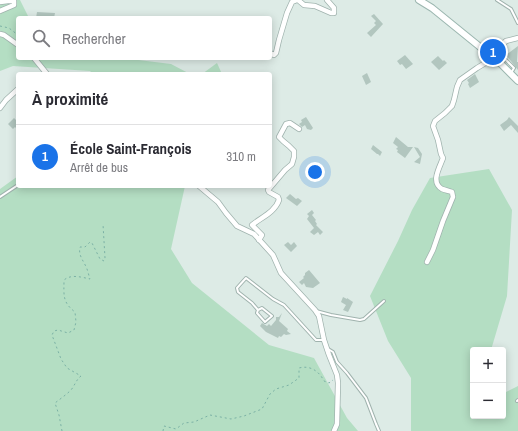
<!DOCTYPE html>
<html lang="fr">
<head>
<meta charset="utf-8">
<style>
  body { margin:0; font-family:"Archivo Narrow",sans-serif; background:#f7f7f7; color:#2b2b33 }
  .controls { position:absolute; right:12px; bottom:12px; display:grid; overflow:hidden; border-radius:4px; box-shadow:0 2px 10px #0003 }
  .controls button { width:36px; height:36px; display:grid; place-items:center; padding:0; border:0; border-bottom:1px solid #e1e1e2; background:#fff; color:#2b2b33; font:20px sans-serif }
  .you { position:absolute; left:315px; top:172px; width:14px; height:14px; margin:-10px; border:3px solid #fff; border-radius:50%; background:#1a73e8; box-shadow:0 0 0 6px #1a73e833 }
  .badge { display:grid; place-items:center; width:26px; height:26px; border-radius:50%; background:#1a73e8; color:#fff; font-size:13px; font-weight:700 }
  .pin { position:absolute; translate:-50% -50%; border:2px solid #fff; box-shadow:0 1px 4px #0006 }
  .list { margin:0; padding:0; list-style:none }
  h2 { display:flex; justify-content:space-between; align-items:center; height:52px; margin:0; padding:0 16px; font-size:17px }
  h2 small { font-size:13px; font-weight:400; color:#7c7c81 }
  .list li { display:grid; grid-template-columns:26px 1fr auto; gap:12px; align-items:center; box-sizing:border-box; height:64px; padding:0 16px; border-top:1px solid #e1e1e2 }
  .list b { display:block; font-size:15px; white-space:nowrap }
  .list p { margin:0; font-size:13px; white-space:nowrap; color:#7c7c81 }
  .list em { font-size:13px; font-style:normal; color:#7c7c81 }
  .icon { flex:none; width:22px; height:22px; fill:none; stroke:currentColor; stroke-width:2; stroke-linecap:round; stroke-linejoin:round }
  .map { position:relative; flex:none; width:518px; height:431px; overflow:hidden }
  .search { position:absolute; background:#fff; box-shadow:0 2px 10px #0003; left:16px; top:16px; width:256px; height:44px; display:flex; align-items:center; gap:10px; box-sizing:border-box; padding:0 14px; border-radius:4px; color:#7c7c81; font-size:15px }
  .panel { position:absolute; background:#fff; box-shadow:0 2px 10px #0003; left:16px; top:72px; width:256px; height:116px; border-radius:4px }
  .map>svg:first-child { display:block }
  .green { fill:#b4dec3 }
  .building { fill:#b2c6bf }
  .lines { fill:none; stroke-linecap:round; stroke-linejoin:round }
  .lane-casing { stroke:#a0b3ae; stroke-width:4 }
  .street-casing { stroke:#a0b3ae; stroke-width:6 }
  .secondary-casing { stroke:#9cb7b0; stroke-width:8 }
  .path { stroke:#7bb1a5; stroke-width:1; stroke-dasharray:2 3; stroke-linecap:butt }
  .lane { stroke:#fff; stroke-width:2 }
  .street { stroke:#fff; stroke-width:4.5 }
  .secondary { stroke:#fff; stroke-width:6 }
</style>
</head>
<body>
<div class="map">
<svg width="518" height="431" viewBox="0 0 518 431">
  <rect width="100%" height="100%" fill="#ddebe6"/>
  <g class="green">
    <path d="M0,0H20L29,18H18V58H122L171,64L190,74H93L90,71L13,66L0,71Z"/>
    <path d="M217,63L222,74H202Z"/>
    <path d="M489,169L512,210L507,296L491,350H473V416H503V390L506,392L518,386V431H411V378L388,341L370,296L398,241L412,210L430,178Z"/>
    <path d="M18,176V186H185L171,249L192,283L269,345L314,358L347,418L358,431H0V189Z"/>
  </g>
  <g class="building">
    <path d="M37,12L55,13L54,18L48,17L47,18H36Z"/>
    <path d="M374,14L383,24L371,37L367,33L376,25L374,23L376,21L371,16Z"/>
    <path d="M518,46L517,62H518V70L506,55Z"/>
    <path d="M405,55L413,64L406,69L402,64L400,65L397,61Z"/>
    <path d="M438,56L443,61L444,60L447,63L439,70L431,62Z"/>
    <path d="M367,73L371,82L366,85L362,76Z"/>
    <path d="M475,74L479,82L470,88L468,84L469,83L467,80Z"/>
    <path d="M306,117L313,128L311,130L307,129L305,125L302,127L299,124L302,122L301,120Z"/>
    <path d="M509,117L518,126V133L511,125L504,131L500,125L507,120Z"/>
    <path d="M14,118L18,122V130L15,127L13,129L8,124Z"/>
    <path d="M396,137L408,147H413L405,158L397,152L398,150L396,149L398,147L393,143Z"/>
    <path d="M373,145L382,152L380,156L378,154H377L371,149Z"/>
    <path d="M414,147L418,148L422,154L420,164L414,162L420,157Z"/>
    <path d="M290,194L296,199L298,198L302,201L297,206L286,198Z"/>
    <path d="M312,210L314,213L312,215L316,220L315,221L317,224L316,225L323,232L320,235L318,232L314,235L310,232L314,228L307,219L309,216L307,214Z"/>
    <path d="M288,242L291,245L294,242L297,246L291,252L284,245Z"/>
    <path d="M309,270L320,283L313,288L306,287L304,283L302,285L299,282L304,278L303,277L305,275V273Z"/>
    <path d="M343,297L347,299V298L353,302L348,312L343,310L346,305L341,302Z"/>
    <path d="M282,313L279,321L288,329L287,331L291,334L286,335L284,334L281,337L279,336L278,338L266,332L260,326L262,323L267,326L269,324L271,326L276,320V317H279Z"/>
  </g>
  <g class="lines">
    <g class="lane-casing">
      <g id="lane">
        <path d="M497,0L511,9L518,23"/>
        <path d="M497,51L514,68L511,73"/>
        <path d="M0,197L18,185"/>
        <path d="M258,310L262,308L272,316L265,322L257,313L258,310L252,303L238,292L237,288L246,278L273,299L284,305L316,340H323"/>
        <path d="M316,311L331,315L360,320L364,319L384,301"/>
        <path d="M328,349L333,352L337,362L347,373L366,398L376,424L379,431"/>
        <path d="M517,401L518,400"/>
      </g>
    </g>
    <g class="street-casing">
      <g id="street">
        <path d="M298,0L304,5L315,6L331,13H334V8L327,0"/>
        <path d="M0,2L8,1H14V5L0,11"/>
        <path d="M0,34L4,35L18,45"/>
        <path d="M270,53L274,55L276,53L279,40L287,13L292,2L297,0"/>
        <path d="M489,55L496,50L506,41L518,38"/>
        <path d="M34,58L47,74"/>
        <path d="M0,108L6,100L18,89"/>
        <path d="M199,186L218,202L226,213L237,226L254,234L273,255L281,273L315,310L319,316L324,340L329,355L337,375L338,383L337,424L334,431"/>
        <path d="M259,240L262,235L252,225C262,217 275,212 279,200L278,197L269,192L268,190L285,170L292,164L294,157V151L289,146L283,141L279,137L286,124L290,123L299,129"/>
        <path d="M427,262L433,250L443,221L453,197L452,192C449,191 445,190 442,189C430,182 440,167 443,158L441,154L438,140L433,126L435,121L445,113L452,106L454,100L457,87L460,80L477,68L487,62V60L484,55L485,52"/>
      </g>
    </g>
    <g class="secondary-casing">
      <path id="secondary" d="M419,0L432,8L501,64L518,81"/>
    </g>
    <g class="path">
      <path d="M0,26L9,28L18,35"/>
      <path d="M62,431L59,415L55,403C60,399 66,395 71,390C75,385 76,380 81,376L67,368L61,359L52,335L54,331L58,330L68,333L74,330L76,322L75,312C62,302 64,295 64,280C71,274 81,277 90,279C89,276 88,272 87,269C84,261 78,256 80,247H85L90,242L92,243L100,259L104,261L105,258L103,224"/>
      <path d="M163,431L164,426L176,429L184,423L194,422L210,415L231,419L244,416L262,409L270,394L276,389L289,385L299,378V368C310,365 319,371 324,381L329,383L333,380"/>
    </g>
    <use href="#lane" class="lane"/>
    <use href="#street" class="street"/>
    <use href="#secondary" class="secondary"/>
  </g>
</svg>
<div class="controls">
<button>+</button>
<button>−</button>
</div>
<div class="you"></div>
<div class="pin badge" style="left:493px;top:52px">1</div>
<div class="search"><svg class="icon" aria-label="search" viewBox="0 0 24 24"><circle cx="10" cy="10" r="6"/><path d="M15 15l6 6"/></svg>Rechercher</div>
<section class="panel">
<h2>À proximité<small></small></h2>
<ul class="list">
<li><span class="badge">1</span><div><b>École Saint-François</b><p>Arrêt de bus</p></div><em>310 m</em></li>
</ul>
</section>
</div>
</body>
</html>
